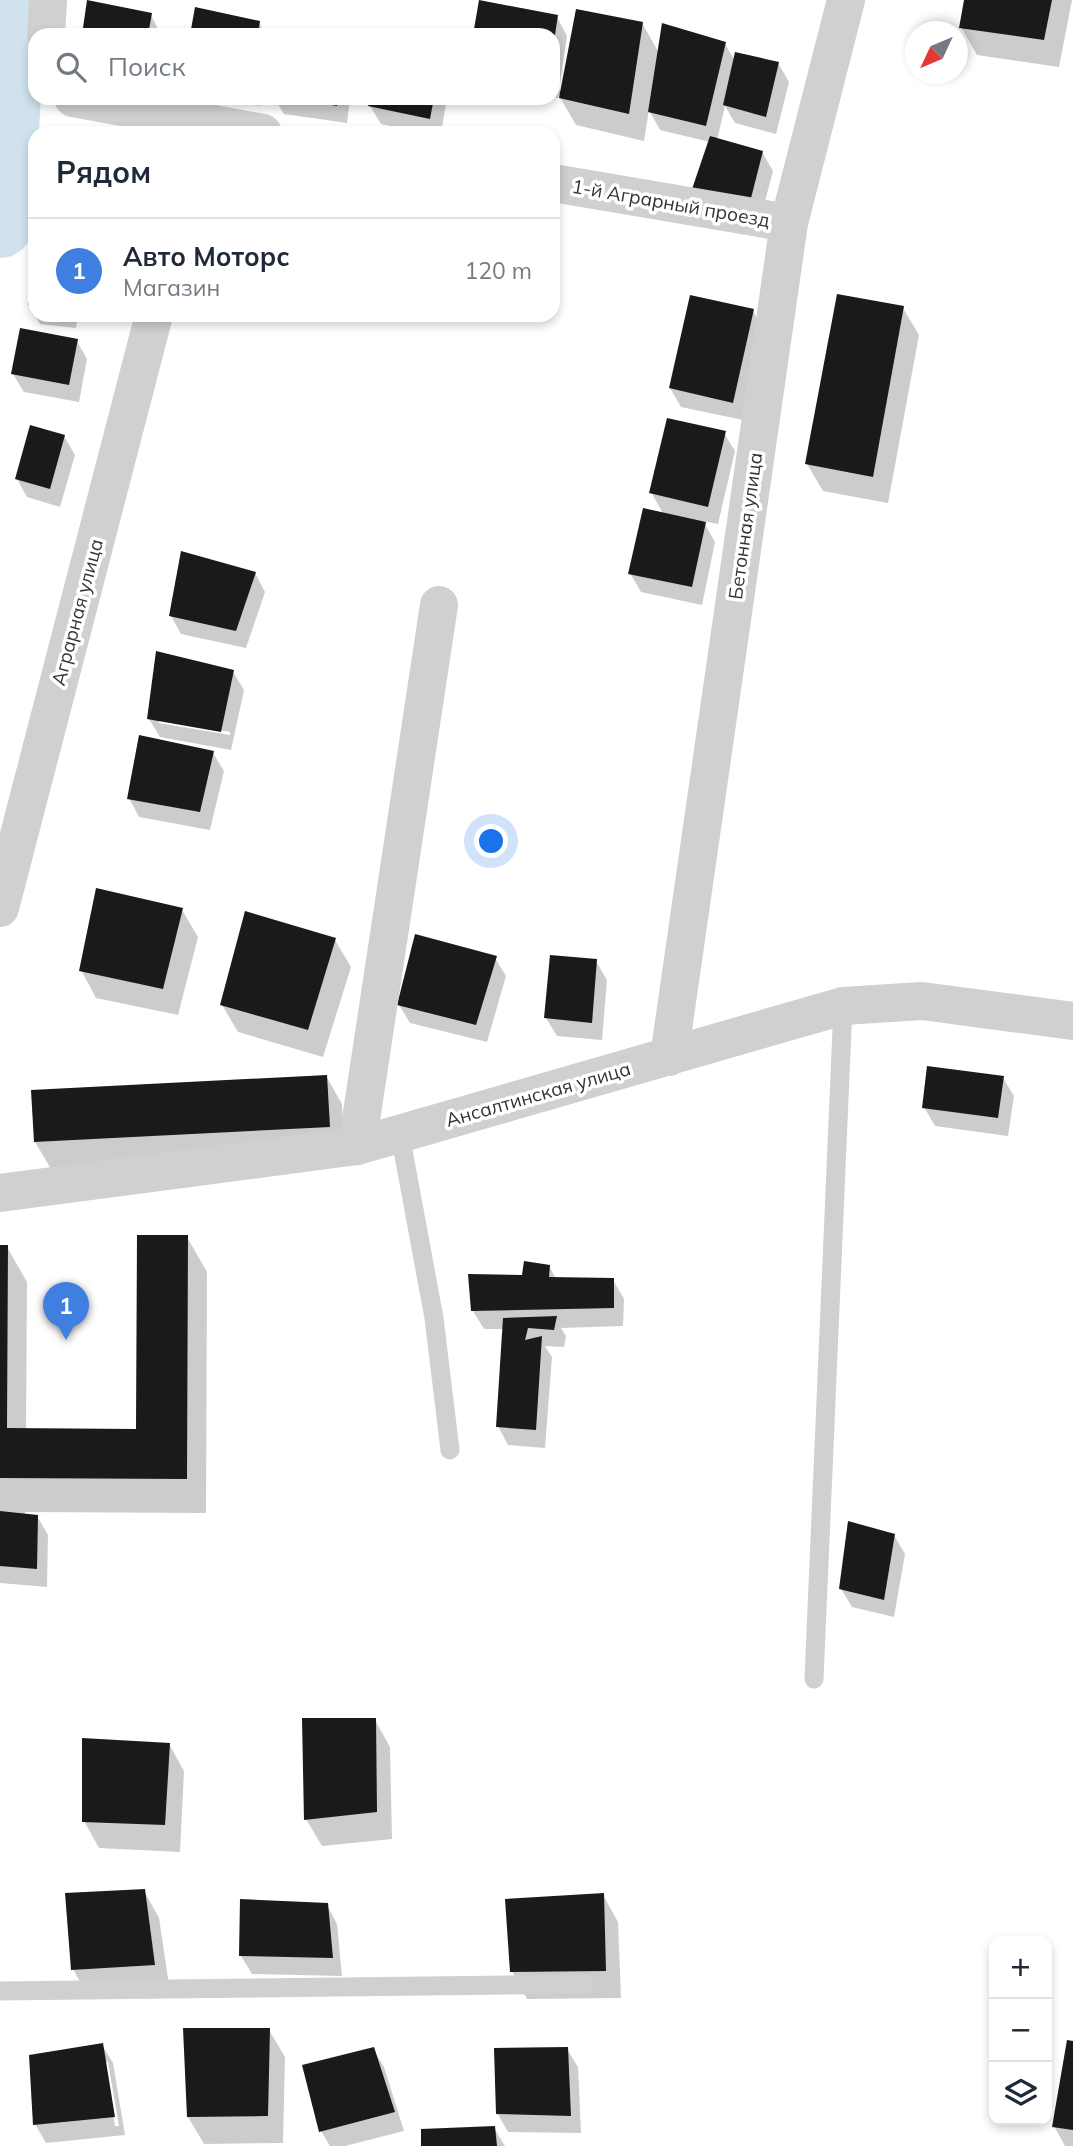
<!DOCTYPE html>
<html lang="ru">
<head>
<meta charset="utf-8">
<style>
  body { margin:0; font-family:Mulish,sans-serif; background:#f6f6f7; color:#1f2937 }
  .controls { position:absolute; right:21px; bottom:21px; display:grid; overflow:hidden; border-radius:14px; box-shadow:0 4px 10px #0003 }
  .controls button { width:63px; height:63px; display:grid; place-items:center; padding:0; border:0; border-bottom:2px solid #e0e1e3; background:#fff; color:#1f2937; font:35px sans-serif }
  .compass { position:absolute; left:905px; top:21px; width:63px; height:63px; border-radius:50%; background:#fff; box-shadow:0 4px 10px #0003; rotate:226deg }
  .you { position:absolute; left:492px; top:842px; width:24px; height:24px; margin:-18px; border:5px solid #fff; border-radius:50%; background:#1a73e8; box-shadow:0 0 0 10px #1a73e833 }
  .badge { display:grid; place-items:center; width:46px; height:46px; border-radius:50%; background:#e63946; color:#fff; font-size:23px; font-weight:700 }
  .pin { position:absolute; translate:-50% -58px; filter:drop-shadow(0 2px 4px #0008) }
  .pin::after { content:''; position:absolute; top:37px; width:24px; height:21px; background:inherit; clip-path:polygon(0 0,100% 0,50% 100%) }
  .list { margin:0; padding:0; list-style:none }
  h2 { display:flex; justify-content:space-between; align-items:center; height:91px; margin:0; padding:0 28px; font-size:30px }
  h2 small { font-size:23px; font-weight:400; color:#747a83 }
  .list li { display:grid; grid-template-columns:46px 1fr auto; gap:21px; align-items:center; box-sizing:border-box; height:105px; padding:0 28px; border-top:2px solid #e0e1e3 }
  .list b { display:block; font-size:26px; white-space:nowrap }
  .list p { margin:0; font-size:23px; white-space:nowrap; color:#747a83 }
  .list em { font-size:23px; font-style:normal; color:#747a83 }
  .icon { flex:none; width:38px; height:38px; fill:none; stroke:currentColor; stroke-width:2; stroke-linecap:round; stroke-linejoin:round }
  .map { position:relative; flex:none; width:1073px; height:2146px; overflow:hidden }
  .search { position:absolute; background:#fff; box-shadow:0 4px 10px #0003; left:28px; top:28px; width:532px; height:77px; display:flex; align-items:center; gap:18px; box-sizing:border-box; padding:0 24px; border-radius:21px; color:#747a83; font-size:26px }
  .panel { position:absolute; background:#fff; box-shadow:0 4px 10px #0003; left:28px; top:126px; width:532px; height:196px; border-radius:21px }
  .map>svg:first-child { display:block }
  .shadow { fill:#0003; fill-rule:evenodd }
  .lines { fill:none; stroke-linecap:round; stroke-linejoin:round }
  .river { stroke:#cfe2ee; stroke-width:66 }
  .building { fill:#1a1a1a }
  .service { stroke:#d0d0d0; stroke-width:19 }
  .minor { stroke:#d0d0d0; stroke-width:38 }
  .labels { text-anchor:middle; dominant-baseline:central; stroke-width:7; stroke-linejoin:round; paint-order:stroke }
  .street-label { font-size:19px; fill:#333; stroke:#fff }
</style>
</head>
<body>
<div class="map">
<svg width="1073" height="2146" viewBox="0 0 1073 2146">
  <rect width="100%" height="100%" fill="#fff"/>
  <g class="shadow">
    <path d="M966,0H1072L1059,67L977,55L961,27Z"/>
    <path d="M151,15L161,35H84Z"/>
    <path d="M557,17L567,36L559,90L562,91L642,23L659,53L725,44L735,61L778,63L789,82L776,134L735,123L725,106L717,140L762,152L773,171L760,220L710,142L660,130L649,110L644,141L576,125L558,94V98L553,97V35H475Z"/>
    <path d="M259,23L266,35H192Z"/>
    <path d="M219,98H261L260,106Z"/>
    <path d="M274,98H350L347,123L284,114Z"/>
    <path d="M372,98H447L441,133H424L381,124L370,106Z"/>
    <path d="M903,308L919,335L888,503L823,491L807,464Z"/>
    <path d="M753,311L763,329L743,420L681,407L670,388Z"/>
    <path d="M35,315H78L76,328L40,324Z"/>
    <path d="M77,341L87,359L79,402L24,392L13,374Z"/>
    <path d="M724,433L735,451L718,524L703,521L715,542L702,605L641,592L630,573L664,515L651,492Z"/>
    <path d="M64,436L75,455L60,507L27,497L17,479Z"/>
    <path d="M255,573L265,592L246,648L181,634L171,616Z"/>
    <path d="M233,672L244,690L231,750L160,737L149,719ZM159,719L230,732V735L159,723Z"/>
    <path d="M213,753L224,771L210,830L139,817L129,798Z"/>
    <path d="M182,910L198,937L178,1015L96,998L81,970Z"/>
    <path d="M335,940L351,967L323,1057L238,1032L222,1005Z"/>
    <path d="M495,958L506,976L487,1042L410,1023L399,1005Z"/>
    <path d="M596,961L607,980L602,1040L557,1036L546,1018Z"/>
    <path d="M326,1076L342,1104L344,1154L51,1169L35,1142Z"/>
    <path d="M1003,1078L1014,1096L1008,1136L935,1126L924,1107Z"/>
    <path d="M187,1237L207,1272L206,1513L25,1512V1515L37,1516L48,1535L47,1587L0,1583V1247H7L27,1282L26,1430L138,1431Z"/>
    <path d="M549,1266L556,1279L613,1280L624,1299L623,1326L561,1328L566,1336L564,1347L545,1346L552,1357L545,1448L508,1445L498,1426L504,1329H484L473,1311L524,1277Z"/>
    <path d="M894,1535L905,1554L894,1617L852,1607L841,1589Z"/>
    <path d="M375,1720L390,1747L392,1839L322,1846L306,1819Z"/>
    <path d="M169,1744L184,1771L180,1852L99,1848L84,1821Z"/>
    <path d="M144,1891L159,1918L170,1992L88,1996L73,1969Z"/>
    <path d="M603,1895L618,1922L621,1998L527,1999L512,1971Z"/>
    <path d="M327,1905L337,1924L342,1976L252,1974L241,1956Z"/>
    <path d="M269,2030L285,2057L283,2143L204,2144L188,2117Z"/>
    <path d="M1073,2043V2146H1065L1054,2126Z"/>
    <path d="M102,2045L113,2063L125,2135L46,2143L35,2124ZM104,2062H108L119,2126H115Z"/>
    <path d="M373,2049L384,2067L404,2131L345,2146H330L321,2131Z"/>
    <path d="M567,2049L578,2067L581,2133L508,2132L497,2113Z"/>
    <path d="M494,2128L505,2146H423Z"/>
  </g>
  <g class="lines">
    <path class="river" d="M0,225L14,0"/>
  </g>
  <g class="building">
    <path d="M87,0L152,13L148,35H82Z"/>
    <path d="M479,0L558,15L555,35H473Z"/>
    <path d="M964,0H1052L1044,40L959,28Z"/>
    <path d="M195,7L260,21L258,35H190Z"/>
    <path d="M576,9L643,22L629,114L559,98Z"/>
    <path d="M662,23L726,42L706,126L648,112Z"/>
    <path d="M735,52L779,62L766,117L723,105Z"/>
    <path d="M295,98H338L337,106Z"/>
    <path d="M370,98H434L430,119L368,106Z"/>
    <path d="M710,136L763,151L750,202L691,192Z"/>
    <path d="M33,264H35V306L28,305Z"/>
    <path d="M837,294L904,306L873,477L805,464Z"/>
    <path d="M690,295L754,309L733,403L669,388Z"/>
    <path d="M20,328L78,339L69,385L11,374Z"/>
    <path d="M667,418L726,431L708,507L649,493Z"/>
    <path d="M30,425L65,435L50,489L15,479Z"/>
    <path d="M643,508L706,522L692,587L628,574Z"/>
    <path d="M181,551L256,572L236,631L169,616Z"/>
    <path d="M156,651L234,670L221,732L147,719Z"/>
    <path d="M139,735L214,751L200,812L127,799Z"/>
    <path d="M96,888L183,908L163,989L79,971Z"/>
    <path d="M245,911L336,938L308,1030L220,1005Z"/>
    <path d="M415,934L497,956L476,1025L397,1005Z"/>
    <path d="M550,955L597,959L592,1023L544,1018Z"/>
    <path d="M927,1066L1004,1076L998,1118L922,1108Z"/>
    <path d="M327,1075L330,1127L34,1142L31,1090Z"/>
    <path d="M137,1235H188L187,1479L0,1478V1245H8L7,1428L136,1429Z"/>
    <path d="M524,1261L550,1265L549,1277L614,1278V1308L471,1311L468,1274L522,1275Z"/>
    <path d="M557,1316L554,1330L528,1328L525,1340L542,1336L536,1430L496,1427L503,1318Z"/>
    <path d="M0,1511L38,1515L37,1569L0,1566Z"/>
    <path d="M848,1521L895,1534L884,1600L839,1589Z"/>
    <path d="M302,1718H376L377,1812L304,1820Z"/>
    <path d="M82,1738L170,1743L165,1825L82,1822Z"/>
    <path d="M145,1889L155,1965L71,1970L65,1893Z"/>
    <path d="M604,1893L606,1971L510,1972L505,1899Z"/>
    <path d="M240,1899L328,1903L333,1958L239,1956Z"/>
    <path d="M183,2028H270L268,2116L187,2117Z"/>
    <path d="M1067,2040L1073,2041V2130L1052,2127Z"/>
    <path d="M103,2043L115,2117L33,2125L29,2055Z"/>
    <path d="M374,2047L395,2112L319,2132L302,2065Z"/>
    <path d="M568,2047L571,2116L496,2114L494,2048Z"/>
    <path d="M495,2126L497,2146H421V2129Z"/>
  </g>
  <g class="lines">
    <g class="service">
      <path d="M400,1134L434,1318L450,1450"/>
      <path d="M814,1679L843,1006"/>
      <path d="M0,1991L584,1984"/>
    </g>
    <g class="minor">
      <path d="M46,35L48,0"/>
      <path d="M73,98L263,133"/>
      <path d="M553,183L789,223"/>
      <path d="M0,908L154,315"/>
      <path d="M669,1057L789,223L846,0"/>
      <path d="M357,1146L439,605"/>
      <path d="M0,1193L357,1146L843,1006L922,1001L1073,1021"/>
    </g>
  </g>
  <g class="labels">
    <g class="street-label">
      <text transform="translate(671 203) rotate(10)">1-й Аграрный проезд</text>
      <text transform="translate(745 526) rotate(-82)">Бетонная улица</text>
      <text transform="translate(77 612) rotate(-75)">Аграрная улица</text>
      <text transform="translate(538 1094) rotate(-16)">Ансалтинская улица</text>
    </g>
  </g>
</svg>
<div class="controls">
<button>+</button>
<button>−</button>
<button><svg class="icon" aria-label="layers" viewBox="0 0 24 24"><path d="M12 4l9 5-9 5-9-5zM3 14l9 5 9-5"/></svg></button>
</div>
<svg class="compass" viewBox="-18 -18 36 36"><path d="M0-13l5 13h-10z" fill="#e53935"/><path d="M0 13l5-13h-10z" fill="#747a83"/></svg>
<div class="you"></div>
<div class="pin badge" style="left:66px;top:1340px;background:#3f7fe0">1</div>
<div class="search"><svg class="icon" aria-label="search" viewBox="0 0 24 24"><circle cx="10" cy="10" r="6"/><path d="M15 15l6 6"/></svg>Поиск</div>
<section class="panel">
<h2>Рядом<small></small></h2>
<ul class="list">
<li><span class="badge" style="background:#3f7fe0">1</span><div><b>Авто Моторс</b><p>Магазин</p></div><em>120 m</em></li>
</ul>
</section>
</div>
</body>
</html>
